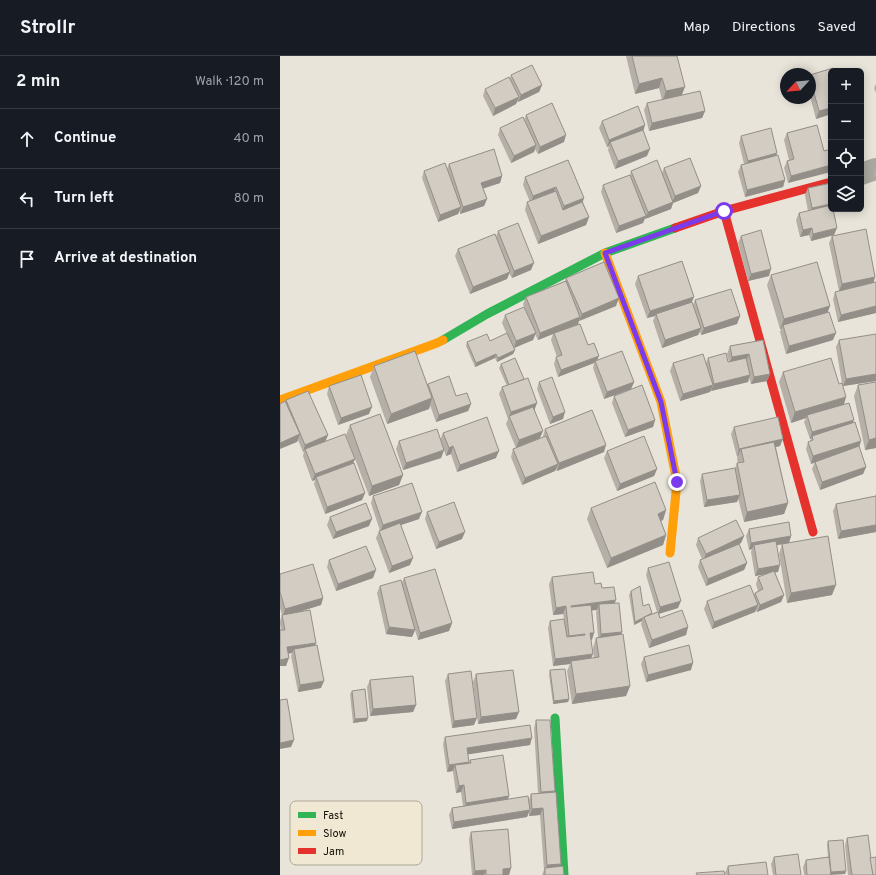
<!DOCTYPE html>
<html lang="en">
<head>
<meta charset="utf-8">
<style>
  body { margin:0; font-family:Overpass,sans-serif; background:#242831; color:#f1f3f6 }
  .controls { position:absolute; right:12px; top:12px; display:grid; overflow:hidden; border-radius:6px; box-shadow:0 2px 10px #0003 }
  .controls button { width:36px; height:36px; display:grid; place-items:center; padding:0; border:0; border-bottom:1px solid #363941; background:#171b24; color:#f1f3f6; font:20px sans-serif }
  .compass { position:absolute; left:500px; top:12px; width:36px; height:36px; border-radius:50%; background:#171b24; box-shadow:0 2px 10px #0003; rotate:244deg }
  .stop { position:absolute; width:12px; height:12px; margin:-9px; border:3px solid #7c3aed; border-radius:50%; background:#fff }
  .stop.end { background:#7c3aed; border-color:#fff; box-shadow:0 1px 4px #0008 }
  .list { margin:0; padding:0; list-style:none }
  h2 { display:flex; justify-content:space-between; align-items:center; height:52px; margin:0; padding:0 16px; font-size:17px }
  h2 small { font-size:13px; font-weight:400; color:#9ea1a6 }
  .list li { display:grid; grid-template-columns:26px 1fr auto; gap:12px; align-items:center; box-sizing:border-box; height:60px; padding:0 16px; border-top:1px solid #363941 }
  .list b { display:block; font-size:15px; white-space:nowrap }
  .list em { font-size:13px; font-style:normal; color:#9ea1a6 }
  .icon { flex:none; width:22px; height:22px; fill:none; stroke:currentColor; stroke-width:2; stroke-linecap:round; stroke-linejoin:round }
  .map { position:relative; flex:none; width:596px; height:819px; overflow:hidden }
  header { display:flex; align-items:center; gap:24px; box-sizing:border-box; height:56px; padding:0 20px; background:#171b24; border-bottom:1px solid #363941 }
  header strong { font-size:19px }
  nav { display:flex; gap:22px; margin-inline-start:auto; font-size:14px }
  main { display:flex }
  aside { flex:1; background:#171b24 }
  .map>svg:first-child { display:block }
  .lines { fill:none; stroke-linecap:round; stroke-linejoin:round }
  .street { stroke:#a8a8a0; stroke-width:22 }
  .fast { stroke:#30b455; stroke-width:9 }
  .slow { stroke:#ff9f0a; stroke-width:9 }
  .jam { stroke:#e5322d; stroke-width:9 }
  .wall { fill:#b5afa8; fill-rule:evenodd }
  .shaded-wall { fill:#938f88 }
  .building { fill:#d2ccc3; stroke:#938f88 }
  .route { stroke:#7c3aed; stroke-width:5 }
  .key { fill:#f0e8d2; stroke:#ada795; stroke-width:1 }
  .key-label { font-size:11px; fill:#110e07 }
</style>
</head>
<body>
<header>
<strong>Strollr</strong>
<nav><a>Map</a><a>Directions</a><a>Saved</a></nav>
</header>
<main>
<aside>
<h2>2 min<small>Walk · 120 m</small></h2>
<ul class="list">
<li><svg class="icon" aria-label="ahead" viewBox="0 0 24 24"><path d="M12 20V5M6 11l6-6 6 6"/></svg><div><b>Continue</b></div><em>40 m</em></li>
<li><svg class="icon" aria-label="left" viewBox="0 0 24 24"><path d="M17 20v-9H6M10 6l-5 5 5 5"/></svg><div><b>Turn left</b></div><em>80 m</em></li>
<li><svg class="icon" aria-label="arrive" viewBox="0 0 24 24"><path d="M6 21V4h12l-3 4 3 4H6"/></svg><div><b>Arrive at destination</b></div></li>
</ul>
</aside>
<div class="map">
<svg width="596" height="819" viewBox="0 0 596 819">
  <rect width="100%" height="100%" fill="#e9e4d9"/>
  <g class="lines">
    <path class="street" d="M581,118L596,113"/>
    <g class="fast">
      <path d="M163,284L207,258L325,197L395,172"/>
      <path d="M275,662L284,819"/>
    </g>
    <g class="slow">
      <path d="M325,197L381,346L397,426L390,497"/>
      <path d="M0,344L157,287L163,284"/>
    </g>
    <g class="jam">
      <path d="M444,155L533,476"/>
      <path d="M395,172L444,155L551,126"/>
    </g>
  </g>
  <g class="wall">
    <path d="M346,0H397L402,39L425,55L422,62L369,75L364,54L367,47L382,44L379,32L355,38Z"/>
    <path d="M231,19L262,29L259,36L238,46L237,45L236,48L213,60L203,40L205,33L230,22Z"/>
    <path d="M530,19L551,58L536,63L530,40Z"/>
    <path d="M596,28V37L594,32Z"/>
    <path d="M246,59L284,86L258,98L255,93L254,96L231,107L218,79L220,72L244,64Z"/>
    <path d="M322,65L363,75L367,100L335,113L328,94L329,90L327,91L319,72Z"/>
    <path d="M537,69L508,127L504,112L507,105L509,104L504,84L507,77Z"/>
    <path d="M461,80L497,97L496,99L505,124L503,131L465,141L458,116L461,109L464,108L459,87Z"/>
    <path d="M288,104L304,142L303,146L309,161L306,169L258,188L245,154L247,146H250L243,129L245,121Z"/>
    <path d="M169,108L222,120L220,127L203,132L207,143L204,150L180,158V155L178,158L158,166L142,122L144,115L167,113Z"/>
    <path d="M384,112L421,130L418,137L393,147L391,153L365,163V162L363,167L336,177L321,136L323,129L350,119L351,115L382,117Z"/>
    <path d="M596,112V124L594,117Z"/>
    <path d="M528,132L553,154L554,179L531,185L529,179L520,181L516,164L519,157L528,155L525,139Z"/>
    <path d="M218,175L251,214L232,222L229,217L227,223L190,238L175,200L178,193L216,181Z"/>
    <path d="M461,180L489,220L468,225L458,187Z"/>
    <path d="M552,180L595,221L593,227L596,226V257L558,266L553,243L555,236L559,235L549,187Z"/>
    <path d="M491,219L550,250L547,257L553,284L506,298L500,276L501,273H500L487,229Z"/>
    <path d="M358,220L412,246L413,249L415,244L460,260L457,268L421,279L420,276L418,279L382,292L373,265L375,260L367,262L355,228Z"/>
    <path d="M286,222L336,250L299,265L298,268L308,289L317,304L354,326L351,333L324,343L313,312L314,307L278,321L274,308L276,301H277L271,284L273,278L258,284L255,278L253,284L234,292L235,294L233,298L217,306L215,302L195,311L186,290L187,286L210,285L229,283L222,267L225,259L249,262L243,248L246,241L285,225Z"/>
    <path d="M596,279V325L563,330L564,349L573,367L579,391L586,411L583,418L540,434L532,413L535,406L531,408L526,393L528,386L530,385L531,383H530L524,366L526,362L511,367L499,326L503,316L559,328H562L556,291L559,284Z"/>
    <path d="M483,284L490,318L487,325L471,328L469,321L468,326L431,335V333L430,336L400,345L390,315L393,307H426L428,302L449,306L447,298L450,290Z"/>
    <path d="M221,308L255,354L260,382L236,392L226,368L228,363L219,338L222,331L227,330L219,312Z"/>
    <path d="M94,310L147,328L176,340L191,348L188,355L156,366L150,349L149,353L107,368L90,321Z"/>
    <path d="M259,326L283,363L270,368L257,333Z"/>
    <path d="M596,326V392L585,394L574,340L578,329Z"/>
    <path d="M49,330L89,358L58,369L47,338Z"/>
    <path d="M334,340L375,364L373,371L345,381L332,347Z"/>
    <path d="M6,344L48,379L45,386L75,403L73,407L85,437L82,444L45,458L34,428L35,424L32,425L23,400L24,395L23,396L18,384L17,386L6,346Z"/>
    <path d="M70,369L123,419L119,429L89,440L66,379Z"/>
    <path d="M454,371L500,390L496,391L508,447L504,458L464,466L458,442L457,446L424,451L420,425L422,418L455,412L457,407H458L457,403L458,400L457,401L451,378Z"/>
    <path d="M265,373L324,396L277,415L276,413L275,415L242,429L231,401L233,393L263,381V380Z"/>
    <path d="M163,377L216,402L177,416L171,398L166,400L161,385L164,394L161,402L123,414L116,393L119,385L160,384Z"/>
    <path d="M327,395L377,413L374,420L337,435L324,402Z"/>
    <path d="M596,438V476L558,483L553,455L556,448L595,440Z"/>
    <path d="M93,440L139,463L121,469L130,509L109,517L96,482L99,475H100L91,447Z"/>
    <path d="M311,452L386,454L383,464L381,465L386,479L383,489L327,512L307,463Z"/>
    <path d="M147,456L182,483L156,493L145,463Z"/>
    <path d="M50,461L89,470L53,483L47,469Z"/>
    <path d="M469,473L511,480L509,487L552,539L507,547L499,498L502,488L497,489L498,516H495L504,539L501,546L477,556L476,554L475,556L432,573L424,553L427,545L474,539L475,537L478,535L476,528L478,521L486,518L475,520L471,496L472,493L469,494L466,480Z"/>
    <path d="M464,480L461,487L459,488L467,507L464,514L426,530L418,511L420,504L422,503L416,489L418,482Z"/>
    <path d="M49,504L93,522L56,535L47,511Z"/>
    <path d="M368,512L398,552L379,558L380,562L408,571L406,579L369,592L361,568L362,565L354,569L349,539L351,535L363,550L372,558L377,556L366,519Z"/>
    <path d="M0,518L43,542L41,549L14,557L36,587L35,589L41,632L18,636L11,600L12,597L8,598L6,610L0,568V565L2,559L0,552Z"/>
    <path d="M272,521L315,528L322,532L335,547L342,576L341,578L350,630L346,640L292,648L287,615L290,608L273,610L268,572L270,565L284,563L283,558L273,559L269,528ZM312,554H317L316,556L318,581L316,582L313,592L314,602H311V584L314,577Z"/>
    <path d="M124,522L172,567L169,575L138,584L135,574L132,581L106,578L97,537L100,530L122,527Z"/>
    <path d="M364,601L411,614L366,626L361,608Z"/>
    <path d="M270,614L289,643L288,646L273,648L269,618Z"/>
    <path d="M168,618L194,669L172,672L165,625Z"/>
    <path d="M196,618L236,663L198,668L193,626Z"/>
    <path d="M90,624L136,649L133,656L90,660L87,631Z"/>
    <path d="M72,635L87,665L73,667L70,638Z"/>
    <path d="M256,664L275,735V736L281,808L280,810L284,819H262L264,814L260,759L249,760V756L247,761L172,773L169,759L172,752L183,750L181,736L176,737L173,716V715L167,716L163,688L165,681L250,689L188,698V707H189L190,704L229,740L228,743L249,744L251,738L258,737L254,672Z"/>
    <path d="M191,776L231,812L229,819H192L189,783Z"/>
    <path d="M567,782L590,802L596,819H568L565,789Z"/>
    <path d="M548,785L566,815L565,818L524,819L523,811L526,804L548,801L547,789Z"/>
    <path d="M494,801L521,819H493L491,808Z"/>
    <path d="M448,810L488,819H446L445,817Z"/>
  </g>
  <g class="shaded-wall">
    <path d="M382,22L379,32L355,38L359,28Z"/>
    <path d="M262,29L259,36L238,46L241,39Z"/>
    <path d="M405,31L401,41L382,46L386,35Z"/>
    <path d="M239,41L236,48L213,60L215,52Z"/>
    <path d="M551,52V58L536,63L539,55Z"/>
    <path d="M425,55L422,62L369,75L372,67Z"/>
    <path d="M365,69L363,76L330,86L329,90L327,91L329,84Z"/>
    <path d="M286,79L284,86L258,98L260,91Z"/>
    <path d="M256,89L254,96L231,107L234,100Z"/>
    <path d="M370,93L367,100L335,113L338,105Z"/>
    <path d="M497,97L495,104L465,112L468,105Z"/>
    <path d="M551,109V116L508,127L511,120Z"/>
    <path d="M222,120L220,127L199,134L201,127Z"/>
    <path d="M505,124L503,131L465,141L467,134Z"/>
    <path d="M421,130L418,137L393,147L391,153L365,163L368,156L392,146L395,140Z"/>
    <path d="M276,131L273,138L251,148L253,140Z"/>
    <path d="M304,142L301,149L281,157L284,150Z"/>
    <path d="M207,143L204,150L180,158L183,151Z"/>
    <path d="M551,148V153H559L529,159L532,152Z"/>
    <path d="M181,151L178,158L158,166L160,159Z"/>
    <path d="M366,160L363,167L336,177L339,170Z"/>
    <path d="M309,161L306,169L258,188L261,180Z"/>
    <path d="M532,172L529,179L520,181L523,174Z"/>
    <path d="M557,172L554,179L531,185L533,178Z"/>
    <path d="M254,207L251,214L232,222L234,215Z"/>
    <path d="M491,213L489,220L468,225L471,218Z"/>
    <path d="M230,216L227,223L190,238L193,231Z"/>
    <path d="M595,221L593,229L559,235L562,228Z"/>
    <path d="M414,241L411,248L376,258L375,260L367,262L370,255Z"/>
    <path d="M339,242L336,250L299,265L302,258Z"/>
    <path d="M550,250L546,260L503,269L501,273H500L504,263Z"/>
    <path d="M596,250V257L558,266L561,259Z"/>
    <path d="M460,260L457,268L421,279L424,272Z"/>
    <path d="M300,261L298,268L258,284L260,277Z"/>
    <path d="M421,272L418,279L382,292L385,284Z"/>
    <path d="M256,277L253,284L234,292L236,285Z"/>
    <path d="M556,277L553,284L506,298L509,290Z"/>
    <path d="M235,294L233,298L217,306L218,302Z"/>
    <path d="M216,298L215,302L195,311L196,307Z"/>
    <path d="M469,298L466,305L449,308L452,301Z"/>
    <path d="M319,300L316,307L315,305L314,307L278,321L281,314Z"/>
    <path d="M490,318L487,325L471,328L474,321Z"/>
    <path d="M596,318V325L563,330L566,323Z"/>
    <path d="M470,319L468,326L431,335L434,328Z"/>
    <path d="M354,326L351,333L324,343L327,336Z"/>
    <path d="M433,329L430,336L400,345L403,338Z"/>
    <path d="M566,341L563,352L527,359L526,362L511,367L515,356Z"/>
    <path d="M152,342L149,353L107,368L111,358Z"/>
    <path d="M257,347L254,355L229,361L231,356Z"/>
    <path d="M191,348L188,355L156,366L159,359Z"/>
    <path d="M92,351L89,358L58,369L61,362Z"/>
    <path d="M285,356L283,363L270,368L273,361Z"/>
    <path d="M375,364L373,371L345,381L348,374Z"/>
    <path d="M574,364L571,371L532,380L531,383H530L532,376Z"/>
    <path d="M263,375L260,382L236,392L239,384Z"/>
    <path d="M20,378L17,386L0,393V387Z"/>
    <path d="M48,379L45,386L25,393L24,395L23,396L25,389Z"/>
    <path d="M596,382V392L585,394L589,384Z"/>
    <path d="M503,383L500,390L462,399L461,393Z"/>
    <path d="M581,385L579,392L531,408L533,400Z"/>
    <path d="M326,389L324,396L277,415L279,407Z"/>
    <path d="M173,390L171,398L166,400L169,392Z"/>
    <path d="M459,393H461L458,400L457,401Z"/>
    <path d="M164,394L161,402L123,414L126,407Z"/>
    <path d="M219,395L216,402L177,416L180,409Z"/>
    <path d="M75,403L72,410L36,421L35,424L32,425L35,418Z"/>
    <path d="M278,408L275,415L242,429L245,422Z"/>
    <path d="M586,411L583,418L540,434L542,426Z"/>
    <path d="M377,413L374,420L337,435L340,428Z"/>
    <path d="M123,419L119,429L89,440L92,430Z"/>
    <path d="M85,437L82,444L45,458L47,451Z"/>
    <path d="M460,439L457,446L424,451L427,444Z"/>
    <path d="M508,447L504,458L464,466L467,456Z"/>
    <path d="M386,454L383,464L374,468L378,458Z"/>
    <path d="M142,456L139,463L100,476L103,469Z"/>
    <path d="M92,463L89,470L53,483L56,476Z"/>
    <path d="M596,469V476L558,483L561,475Z"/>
    <path d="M185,476L182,483L156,493L159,486Z"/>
    <path d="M386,479L383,489L327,512L331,502Z"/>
    <path d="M464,480L461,487L423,505L426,498Z"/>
    <path d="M511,480L509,487L474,493V489L472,493L469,494L471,487Z"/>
    <path d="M133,502L130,509L109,517L112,510Z"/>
    <path d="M467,507L464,514L426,530L428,523Z"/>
    <path d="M500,509L498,516L475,520L478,513Z"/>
    <path d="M96,514L93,522L56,535L58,528Z"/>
    <path d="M556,529L552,539L507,547L511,537Z"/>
    <path d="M504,539L501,546L477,556L480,549Z"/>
    <path d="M43,542L41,549L3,561L5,553Z"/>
    <path d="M336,544L333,552L319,548L317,554L289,557L291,550Z"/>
    <path d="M401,545L398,552L378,558L380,551Z"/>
    <path d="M478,549L475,556L432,573L434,566Z"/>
    <path d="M286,550L283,558L273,559L276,552Z"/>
    <path d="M363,562L362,565L354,569L355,566Z"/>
    <path d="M172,567L169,575L138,584L140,577Z"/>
    <path d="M109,571L135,574L132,581L106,578Z"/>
    <path d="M408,571L406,579L369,592L372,584Z"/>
    <path d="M342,576L339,583L319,585L321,578Z"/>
    <path d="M310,577H314L312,584L308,585Z"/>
    <path d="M36,587L33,594L14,593L12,597L4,598L7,591Z"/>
    <path d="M313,598L310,605H291L290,608L273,610L275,603Z"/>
    <path d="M9,602L6,610H0V604Z"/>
    <path d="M413,607L411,614L366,626L368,619Z"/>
    <path d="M44,625L41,632L18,636L20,629Z"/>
    <path d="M350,630L346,640L292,648L296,638Z"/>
    <path d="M289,643L288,646L273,648L274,645Z"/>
    <path d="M136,649L133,656L90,660L93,653Z"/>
    <path d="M239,656L236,663L198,668L201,661Z"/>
    <path d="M88,662L87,665L73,667L75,663Z"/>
    <path d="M197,662L194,669L172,672L174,665Z"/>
    <path d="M252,682L250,689L184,699L187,692Z"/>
    <path d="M14,684L11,691L0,693V687Z"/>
    <path d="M189,706L186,713L175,709L173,715L167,716L169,709Z"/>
    <path d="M184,729L181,736L176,737L179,730Z"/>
    <path d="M275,735L273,742L259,743L261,736Z"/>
    <path d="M229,740L226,747L184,754L186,747Z"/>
    <path d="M263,752L260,759L249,760L252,753Z"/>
    <path d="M250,754L247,761L172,773L174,766Z"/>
    <path d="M281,808L278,815L265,814L267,809Z"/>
    <path d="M231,812L229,819H220L223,813Z"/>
    <path d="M206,814L204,819H193L195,815Z"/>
    <path d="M566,815L565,818L549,819L551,816Z"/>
  </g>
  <g class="building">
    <path d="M352,0H397L405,31L386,35L382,22L359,28Z"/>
    <path d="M252,9L262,29L241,39L231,19Z"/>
    <path d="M553,12L554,15H551V52L539,55L530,23V19Z"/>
    <path d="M229,21L239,41L215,52L205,33Z"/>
    <path d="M420,35L425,55L372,67L367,47Z"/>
    <path d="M272,47L286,79L260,91L246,59Z"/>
    <path d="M358,50L365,69L329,84L322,65Z"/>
    <path d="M243,61L256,89L234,100L220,72Z"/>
    <path d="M537,69L544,95L551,93V109L511,120L507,105L514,103L507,77Z"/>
    <path d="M491,72L497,97L468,105L461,80Z"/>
    <path d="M363,74L370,93L338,105L330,86Z"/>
    <path d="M214,93L222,120L201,127L207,143L183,151L169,108Z"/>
    <path d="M498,99L505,124L467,134L461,109Z"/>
    <path d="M410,102L421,130L395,140L384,112Z"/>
    <path d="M288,104L304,142L284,150L276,131L253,140L245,121Z"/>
    <path d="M377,104L393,146L368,156L351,115Z"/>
    <path d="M165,107L181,151L160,159L144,115Z"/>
    <path d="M350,119L366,160L339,170L323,129Z"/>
    <path d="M551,127V148L532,152L528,132Z"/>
    <path d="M276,135L283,154L302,146L309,161L261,180L247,146Z"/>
    <path d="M551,149V153H553L557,172L533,178L532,172L523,174L519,157Z"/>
    <path d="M238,167L254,207L234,215L218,175Z"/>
    <path d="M586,173L595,221L562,228L552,180Z"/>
    <path d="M481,174L491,213L471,218L461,180Z"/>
    <path d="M215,178L230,216L193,231L178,193Z"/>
    <path d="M402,205L414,241L370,255L358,220Z"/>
    <path d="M324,206L339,242L302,258L286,222Z"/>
    <path d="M537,206L550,250L504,263L491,219Z"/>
    <path d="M286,225L300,261L260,277L246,241Z"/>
    <path d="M596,226V250L561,259L555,236Z"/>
    <path d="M451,233L460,260L424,272L415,244Z"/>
    <path d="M412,246L421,272L385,284L376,258Z"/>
    <path d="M244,251L256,277L236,285L225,259Z"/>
    <path d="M549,256L556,277L509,290L503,269Z"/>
    <path d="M300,268L308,289L314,287L319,300L281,314L276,301L282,299L274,277Z"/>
    <path d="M227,277L235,294L218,302L216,298L196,307L187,286L207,278L210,285Z"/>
    <path d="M596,278V318L566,323L559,284Z"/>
    <path d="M483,284L490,318L474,321L469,298L452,301L450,290Z"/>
    <path d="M135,295L152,342L111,358L94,310Z"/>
    <path d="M342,295L354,326L327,336L315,305Z"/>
    <path d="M446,297L448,306L466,302L470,319L434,328L428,302Z"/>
    <path d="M423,298L433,329L403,338L393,307Z"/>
    <path d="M235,302L244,323L229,329L221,308Z"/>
    <path d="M551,302L559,328L562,327L566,341L515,356L503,316Z"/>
    <path d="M81,319L92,351L61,362L49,330Z"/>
    <path d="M169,320L176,340L187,337L191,348L159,359L148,328Z"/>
    <path d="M272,321L285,356L273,361L259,326Z"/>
    <path d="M248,322L257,347L231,356L222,331Z"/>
    <path d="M596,326V382L589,384L578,329Z"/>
    <path d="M362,329L375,364L348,374L334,340Z"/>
    <path d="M28,335L48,379L25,389L6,344Z"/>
    <path d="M5,345L20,378L0,387V348Z"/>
    <path d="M569,347L574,364L532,376L527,359Z"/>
    <path d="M253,351L263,375L239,384L229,360Z"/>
    <path d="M312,354L326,389L279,407L265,373Z"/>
    <path d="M100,358L123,419L92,430L70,369Z"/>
    <path d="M207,361L219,395L180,409L173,390L169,392L163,377Z"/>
    <path d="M498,361L503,383L459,393L454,371Z"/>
    <path d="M575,366L581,385L533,400L528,386L533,384L532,380Z"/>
    <path d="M157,373L164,394L126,407L119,385Z"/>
    <path d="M65,378L75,403L35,418L25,393Z"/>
    <path d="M266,380L278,408L245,422L233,393Z"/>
    <path d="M364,380L377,413L340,428L327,395Z"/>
    <path d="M494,386L508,447L467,456L457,407L464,406L461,393Z"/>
    <path d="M579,390L586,411L542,426L535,406Z"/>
    <path d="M74,407L85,437L47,451L36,421Z"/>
    <path d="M455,412L460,439L427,444L422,418Z"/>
    <path d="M375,426L386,454L378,458L386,479L331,502L311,452Z"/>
    <path d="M132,427L142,456L103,469L93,440Z"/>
    <path d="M596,440V469L561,475L556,448Z"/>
    <path d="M174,446L185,476L159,486L147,456Z"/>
    <path d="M86,447L92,463L56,476L50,461Z"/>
    <path d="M456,464L464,480L426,498L418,482Z"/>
    <path d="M509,466L511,480L471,487L469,473Z"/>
    <path d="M120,467L133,502L112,510L99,475Z"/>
    <path d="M548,480L556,529L511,537L502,488Z"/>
    <path d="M496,485L500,509L478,513L474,489Z"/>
    <path d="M459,488L467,507L428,523L420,504Z"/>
    <path d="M86,490L96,514L58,528L49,504Z"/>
    <path d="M389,506L401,545L380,551L368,512Z"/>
    <path d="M33,508L43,542L5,553L0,536V518Z"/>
    <path d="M155,513L172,567L140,577L124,522Z"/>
    <path d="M494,515L504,539L480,549L475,537L483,533L478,521Z"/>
    <path d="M313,516L315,528L321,527L322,532L334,531L336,544L291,550V551L311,549L314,577H310L313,598L275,603L270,565L284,563L287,581L305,579V578L289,580L286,550L276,552L272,521Z"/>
    <path d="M121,524L135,574L109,571L100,530Z"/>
    <path d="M470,529L478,549L434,566L427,545Z"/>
    <path d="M360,530L363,550L369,548L372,557L355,566L351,535Z"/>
    <path d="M339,547L342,576L321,578L319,548Z"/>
    <path d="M30,554L36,587L7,591L9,602L0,604V574H5L2,559Z"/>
    <path d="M402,554L408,571L372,584L364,561L378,556L380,562Z"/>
    <path d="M343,578L350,630L296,638L291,605L319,601L316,582Z"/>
    <path d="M37,589L44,625L20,629L14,593Z"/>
    <path d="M409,589L413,607L368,619L364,601Z"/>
    <path d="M285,613L289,643L274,645L270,614Z"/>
    <path d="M233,614L239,656L201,661L196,618Z"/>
    <path d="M191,615L197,662L174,665L168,618Z"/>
    <path d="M133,620L136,649L93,653L90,624Z"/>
    <path d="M85,633L88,662L75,663L72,635Z"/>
    <path d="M7,643L14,684L0,687V644Z"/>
    <path d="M256,664H270L275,735L261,736Z"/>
    <path d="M250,669L252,682L187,692L189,706L169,709L165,681Z"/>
    <path d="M223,699L229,740L186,747L184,729L179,730L175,709L191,707L190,704Z"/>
    <path d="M276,736L281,808L267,809L263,752L252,753L251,738Z"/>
    <path d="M248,740L250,754L174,766L172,752Z"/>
    <path d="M228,773L231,812L223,813V819H206V814L195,815L191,776Z"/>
    <path d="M588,779L593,819H572L567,782Z"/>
    <path d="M563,784L566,815L551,816L548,785Z"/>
    <path d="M518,798L521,819H496L494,801Z"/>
    <path d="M549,801L551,819H527L526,804Z"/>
    <path d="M596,801V819H593L590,802Z"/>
    <path d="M486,806L488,819H449L448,810Z"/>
    <path d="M283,810L284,819H265V812Z"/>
    <path d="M444,815L445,819H417L416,817Z"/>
  </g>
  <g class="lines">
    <path class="route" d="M397,426L381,346L325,197L444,155"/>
  </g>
  <rect x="10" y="745" width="132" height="64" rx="6" class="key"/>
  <rect x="18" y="756" width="18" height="6" fill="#30b455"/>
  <rect x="18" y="774" width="18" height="6" fill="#ff9f0a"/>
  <rect x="18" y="792" width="18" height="6" fill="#e5322d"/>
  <g class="key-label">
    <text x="43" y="763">Fast</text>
    <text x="43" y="781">Slow</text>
    <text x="43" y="799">Jam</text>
  </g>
</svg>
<div class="controls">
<button>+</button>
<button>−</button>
<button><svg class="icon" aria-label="locate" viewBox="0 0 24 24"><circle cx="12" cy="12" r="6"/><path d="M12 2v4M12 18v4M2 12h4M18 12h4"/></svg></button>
<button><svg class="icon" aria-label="layers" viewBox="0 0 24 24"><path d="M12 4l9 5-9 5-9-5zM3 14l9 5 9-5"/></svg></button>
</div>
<svg class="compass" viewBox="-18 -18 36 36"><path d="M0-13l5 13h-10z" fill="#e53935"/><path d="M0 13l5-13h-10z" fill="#9ea1a6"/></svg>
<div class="stop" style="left:444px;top:155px"></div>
<div class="stop end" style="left:397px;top:426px"></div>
</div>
</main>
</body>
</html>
